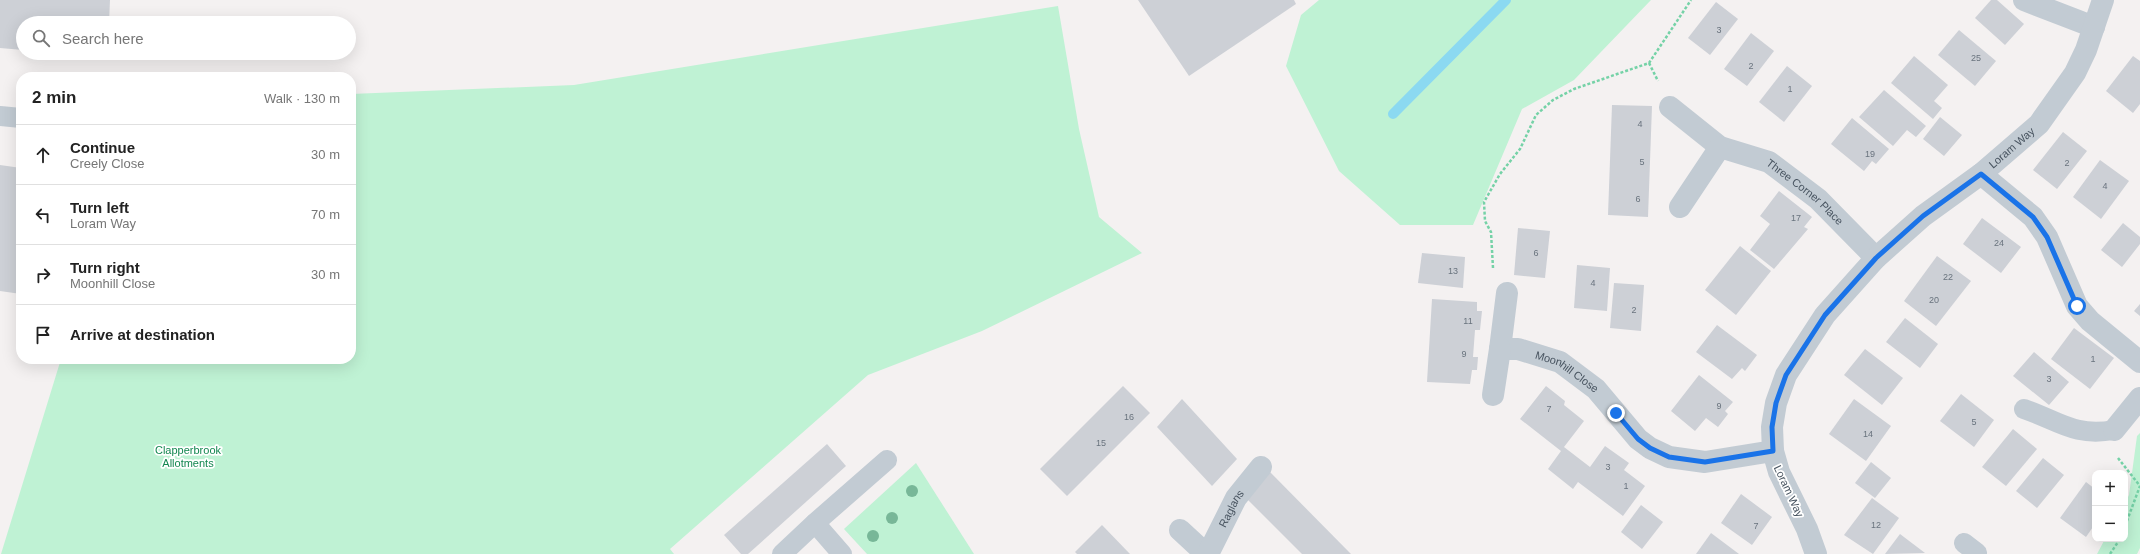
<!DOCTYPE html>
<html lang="en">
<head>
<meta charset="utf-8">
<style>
  body { margin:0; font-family:Helvetica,sans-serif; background:#f6f6f6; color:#222 }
  .controls { position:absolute; right:12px; bottom:12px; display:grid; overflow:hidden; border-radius:8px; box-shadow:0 4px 16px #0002 }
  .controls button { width:36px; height:36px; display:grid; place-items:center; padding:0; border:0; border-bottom:1px solid #e0e0e0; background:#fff; color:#222; font:20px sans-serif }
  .stop { position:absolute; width:12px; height:12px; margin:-9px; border:3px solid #1a73e8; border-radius:50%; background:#fff }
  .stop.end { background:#1a73e8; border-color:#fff; box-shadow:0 1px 4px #0008 }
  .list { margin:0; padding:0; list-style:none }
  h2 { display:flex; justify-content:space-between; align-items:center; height:52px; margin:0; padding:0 16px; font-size:17px }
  h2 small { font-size:13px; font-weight:400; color:#767676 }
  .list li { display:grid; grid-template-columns:26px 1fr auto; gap:12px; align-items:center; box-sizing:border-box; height:60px; padding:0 16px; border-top:1px solid #e0e0e0 }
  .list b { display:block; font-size:15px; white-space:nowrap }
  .list p { margin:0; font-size:13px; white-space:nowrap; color:#767676 }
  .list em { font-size:13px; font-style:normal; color:#767676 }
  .icon { flex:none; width:22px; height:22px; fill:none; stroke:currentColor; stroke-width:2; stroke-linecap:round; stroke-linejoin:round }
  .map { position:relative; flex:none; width:2140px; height:554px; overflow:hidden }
  .search { position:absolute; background:#fff; box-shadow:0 4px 16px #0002; left:16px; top:16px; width:340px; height:44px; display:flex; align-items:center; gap:10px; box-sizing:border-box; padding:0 14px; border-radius:22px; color:#767676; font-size:15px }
  .panel { position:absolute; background:#fff; box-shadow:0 4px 16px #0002; left:16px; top:72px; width:340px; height:292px; border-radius:16px }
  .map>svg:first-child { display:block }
  .green { fill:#bff2d4 }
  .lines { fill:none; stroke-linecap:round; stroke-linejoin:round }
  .stream { stroke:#8bd9f1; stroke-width:10 }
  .building { fill:#cdd0d6 }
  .path { stroke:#75d2a7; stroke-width:2.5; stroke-dasharray:3 2; stroke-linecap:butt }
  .service { stroke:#c2cbd3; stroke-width:20 }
  .minor { stroke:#c2cbd3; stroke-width:22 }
  .tree { fill:#78b798 }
  .route { stroke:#1a73e8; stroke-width:5 }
  .labels { text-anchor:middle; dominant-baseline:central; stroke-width:3.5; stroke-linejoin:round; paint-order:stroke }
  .number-label { font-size:9px; fill:#69737e }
  .street-label { font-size:11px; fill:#485460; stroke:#fff }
  .park-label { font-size:11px; fill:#138750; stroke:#fff }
</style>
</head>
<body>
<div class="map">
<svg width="2140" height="554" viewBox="0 0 2140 554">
  <rect width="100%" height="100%" fill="#f4f1f1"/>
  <g class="green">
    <path d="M1319,0H1651L1574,80L1522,109L1473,225H1400L1339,171L1286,66L1301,15Z"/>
    <path d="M1058,6L1079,129L1099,217L1142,253L982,331L868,375L670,549L674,554H1L61,359H351V94L574,85Z"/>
    <path d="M2140,433V548L2137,554H2097L2105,539H2125V503L2129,495L2137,436Z"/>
    <path d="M916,463L974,554H867L844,529Z"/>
  </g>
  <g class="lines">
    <path class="stream" d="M1393,114L1506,0"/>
  </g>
  <g class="building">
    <path d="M0,0H110L109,23H23V50L0,48Z"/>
    <path d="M1138,0H1294L1296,4L1189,76Z"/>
    <path d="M1991,0H1997L2024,24L2005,45L1975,18Z"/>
    <path d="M1716,2L1738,19L1710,55L1688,38Z"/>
    <path d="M1959,30L1996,61L1975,86L1938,55Z"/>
    <path d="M1751,33L1774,51L1747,86L1724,69Z"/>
    <path d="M1914,56L1948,85L1934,101L1942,108L1933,119L1891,83Z"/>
    <path d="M2133,56L2140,61V104L2133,113L2106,91Z"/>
    <path d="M1787,66L1812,86L1784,122L1759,102Z"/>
    <path d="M1884,90L1926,126L1916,137L1907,130L1893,146L1859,117Z"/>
    <path d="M1612,105L1652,106L1648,217L1608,215Z"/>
    <path d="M1940,117L1962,135L1944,156L1923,139Z"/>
    <path d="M1852,118L1889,149L1876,164L1872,161L1864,171L1831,144Z"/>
    <path d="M2063,132L2087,151L2057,189L2033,170Z"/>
    <path d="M2100,160L2129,181L2101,219L2073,197Z"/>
    <path d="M0,165L21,168V294L0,291Z"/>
    <path d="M1779,191L1812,217L1804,227L1808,229L1774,269L1750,250L1770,224L1760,216Z"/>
    <path d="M1982,218L2021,247L2001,273L1963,244Z"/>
    <path d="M2123,223L2140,237V244L2122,267L2101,250Z"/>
    <path d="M1518,228L1550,231L1545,278L1514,275Z"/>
    <path d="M1740,246L1771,271L1736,315L1705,290Z"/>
    <path d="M1422,253L1465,257L1463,288L1418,283Z"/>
    <path d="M1937,256L1971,281L1936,326L1904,301Z"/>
    <path d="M1577,265L1610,268L1607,311L1574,308Z"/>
    <path d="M1614,283L1644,285L1641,331L1610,328Z"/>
    <path d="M1432,299L1477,302V311H1482L1480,330H1475L1473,357H1478L1477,370H1472L1470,384L1427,382Z"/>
    <path d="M2140,304V316L2134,311Z"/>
    <path d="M1905,318L1938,344L1920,368L1886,342Z"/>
    <path d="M1717,325L1757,355L1745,371L1742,368L1732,379L1696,352Z"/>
    <path d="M2074,328L2114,358L2090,389L2051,359Z"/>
    <path d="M1865,349L1903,378L1882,405L1844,375Z"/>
    <path d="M2034,352L2069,382L2049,405L2013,376Z"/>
    <path d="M1699,375L1733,402L1725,411L1728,414L1718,427L1706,418L1695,431L1671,411Z"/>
    <path d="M1123,386L1150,413L1067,496L1040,469Z"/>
    <path d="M1546,386L1565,401L1564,405L1584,421L1564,447L1590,467L1605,446L1629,463L1624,470L1645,486L1623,516L1578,482L1573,489L1548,469L1561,451L1520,419Z"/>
    <path d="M1961,394L1994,420L1974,447L1940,421Z"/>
    <path d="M1182,399L1237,459L1212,486L1157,427Z"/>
    <path d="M1854,399L1891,426L1866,461L1829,434Z"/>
    <path d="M2013,429L2037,449L2006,486L1982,467Z"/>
    <path d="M827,444L846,466L748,554H741L724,535Z"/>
    <path d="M2043,458L2064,475L2037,508L2016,491Z"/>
    <path d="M1871,462L1891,478L1875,498L1855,483Z"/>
    <path d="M1269,471L1351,554H1302L1244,496Z"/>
    <path d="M2086,482L2095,489V524L2086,537L2060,518Z"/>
    <path d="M1741,494L1772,517L1752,545L1721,523Z"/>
    <path d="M1872,498L1899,518L1873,554L1844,535Z"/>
    <path d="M1641,505L1663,522L1642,549L1621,532Z"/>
    <path d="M1102,525L1130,554H1077L1075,552Z"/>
    <path d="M1711,533L1739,554H1696Z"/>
    <path d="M1900,534L1925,553L1885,554Z"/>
  </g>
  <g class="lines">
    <g class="path">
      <path d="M1649,63L1658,81"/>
      <path d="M1493,268L1491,232L1485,221L1484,202L1500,174L1520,149L1536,115L1553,100L1574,89L1649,63L1691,0"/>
      <path d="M2118,458L2140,486L2125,526"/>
      <path d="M2110,554L2120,539"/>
    </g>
    <g class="service">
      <path d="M0,116L21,118"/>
      <path d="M2024,409C2059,421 2074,437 2114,430"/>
      <path d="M815,523L887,460"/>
      <path d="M1964,543L1977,553L1976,554"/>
      <path d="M782,554L815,523L842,554"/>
    </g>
    <g class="minor">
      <path d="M2024,0L2094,27"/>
      <path id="s1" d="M1670,107L1720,147L1769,162L1818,199L1876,258"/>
      <path d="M1981,174L2033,217L2047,237L2077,306L2090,321L2140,362"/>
      <path d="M1680,207L1720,147"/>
      <path id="s2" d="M1507,293L1500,349H1518L1560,362L1596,389L1638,439L1650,448L1669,457L1705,462L1773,451"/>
      <path d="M1493,395L1500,349"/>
      <path d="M2114,430L2140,398"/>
      <path d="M1180,530L1206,554"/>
      <path id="s3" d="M1208,554L1236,498L1261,467"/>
      <path id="s4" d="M1816,554L1807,529L1779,472L1773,451L1772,427L1776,403L1786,375L1825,315L1876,258L1923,216L1981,174L2039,124L2075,73L2086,50L2103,0"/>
    </g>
  </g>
  <g class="tree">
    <circle cx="912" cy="491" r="6"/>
    <circle cx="892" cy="518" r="6"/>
    <circle cx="873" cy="536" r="6"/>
  </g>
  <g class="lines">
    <path class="route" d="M1616,413L1638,439L1650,448L1669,457L1705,462L1773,451L1772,427L1776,403L1786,375L1825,315L1876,258L1923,216L1981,174L2033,217L2047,237L2077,306"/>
  </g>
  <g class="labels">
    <g class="number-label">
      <text x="1719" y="30">3</text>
      <text x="1976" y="58">25</text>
      <text x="1751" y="66">2</text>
      <text x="1790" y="89">1</text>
      <text x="1640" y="124">4</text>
      <text x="1870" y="154">19</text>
      <text x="1642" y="162">5</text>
      <text x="2067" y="163">2</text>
      <text x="2105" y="186">4</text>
      <text x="1638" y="199">6</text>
      <text x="1796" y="218">17</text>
      <text x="1999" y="243">24</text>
      <text x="1536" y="253">6</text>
      <text x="1453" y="271">13</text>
      <text x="1948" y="277">22</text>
      <text x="1593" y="283">4</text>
      <text x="1934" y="300">20</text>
      <text x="1634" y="310">2</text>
      <text x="1468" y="321">11</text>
      <text x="1464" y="354">9</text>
      <text x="2093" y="359">1</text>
      <text x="2049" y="379">3</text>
      <text x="1719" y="406">9</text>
      <text x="1549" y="409">7</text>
      <text x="1129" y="417">16</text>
      <text x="1974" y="422">5</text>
      <text x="1868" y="434">14</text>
      <text x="1101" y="443">15</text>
      <text x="1608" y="467">3</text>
      <text x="1626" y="486">1</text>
      <text x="1876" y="525">12</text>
      <text x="1756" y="526">7</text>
    </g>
    <g class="street-label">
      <text stroke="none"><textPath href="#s4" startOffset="513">Loram Way</textPath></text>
      <text stroke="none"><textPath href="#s1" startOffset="162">Three Corner Place</textPath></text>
      <text stroke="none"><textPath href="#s2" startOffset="129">Moonhill Close</textPath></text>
      <text transform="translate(1789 491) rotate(65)">Loram Way</text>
      <text stroke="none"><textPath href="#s3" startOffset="51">Raglans</textPath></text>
    </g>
    <g class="park-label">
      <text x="188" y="450">Clapperbrook<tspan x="188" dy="13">Allotments</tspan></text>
    </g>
  </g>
</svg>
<div class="controls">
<button>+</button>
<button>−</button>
</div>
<div class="stop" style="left:2077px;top:306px"></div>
<div class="stop end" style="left:1616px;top:413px"></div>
<div class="search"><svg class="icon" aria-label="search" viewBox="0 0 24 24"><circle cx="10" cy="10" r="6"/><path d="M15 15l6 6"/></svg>Search here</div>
<section class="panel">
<h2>2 min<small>Walk · 130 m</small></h2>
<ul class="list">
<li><svg class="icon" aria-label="ahead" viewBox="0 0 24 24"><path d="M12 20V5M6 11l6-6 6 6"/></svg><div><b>Continue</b><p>Creely Close</p></div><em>30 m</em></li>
<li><svg class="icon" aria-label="left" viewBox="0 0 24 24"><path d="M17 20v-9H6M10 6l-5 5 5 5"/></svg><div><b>Turn left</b><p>Loram Way</p></div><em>70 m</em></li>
<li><svg class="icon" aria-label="right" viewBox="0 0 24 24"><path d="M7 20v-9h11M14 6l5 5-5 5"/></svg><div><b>Turn right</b><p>Moonhill Close</p></div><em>30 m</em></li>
<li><svg class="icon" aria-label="arrive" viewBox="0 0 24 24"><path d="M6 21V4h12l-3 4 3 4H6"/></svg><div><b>Arrive at destination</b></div></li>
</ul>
</section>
</div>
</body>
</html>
